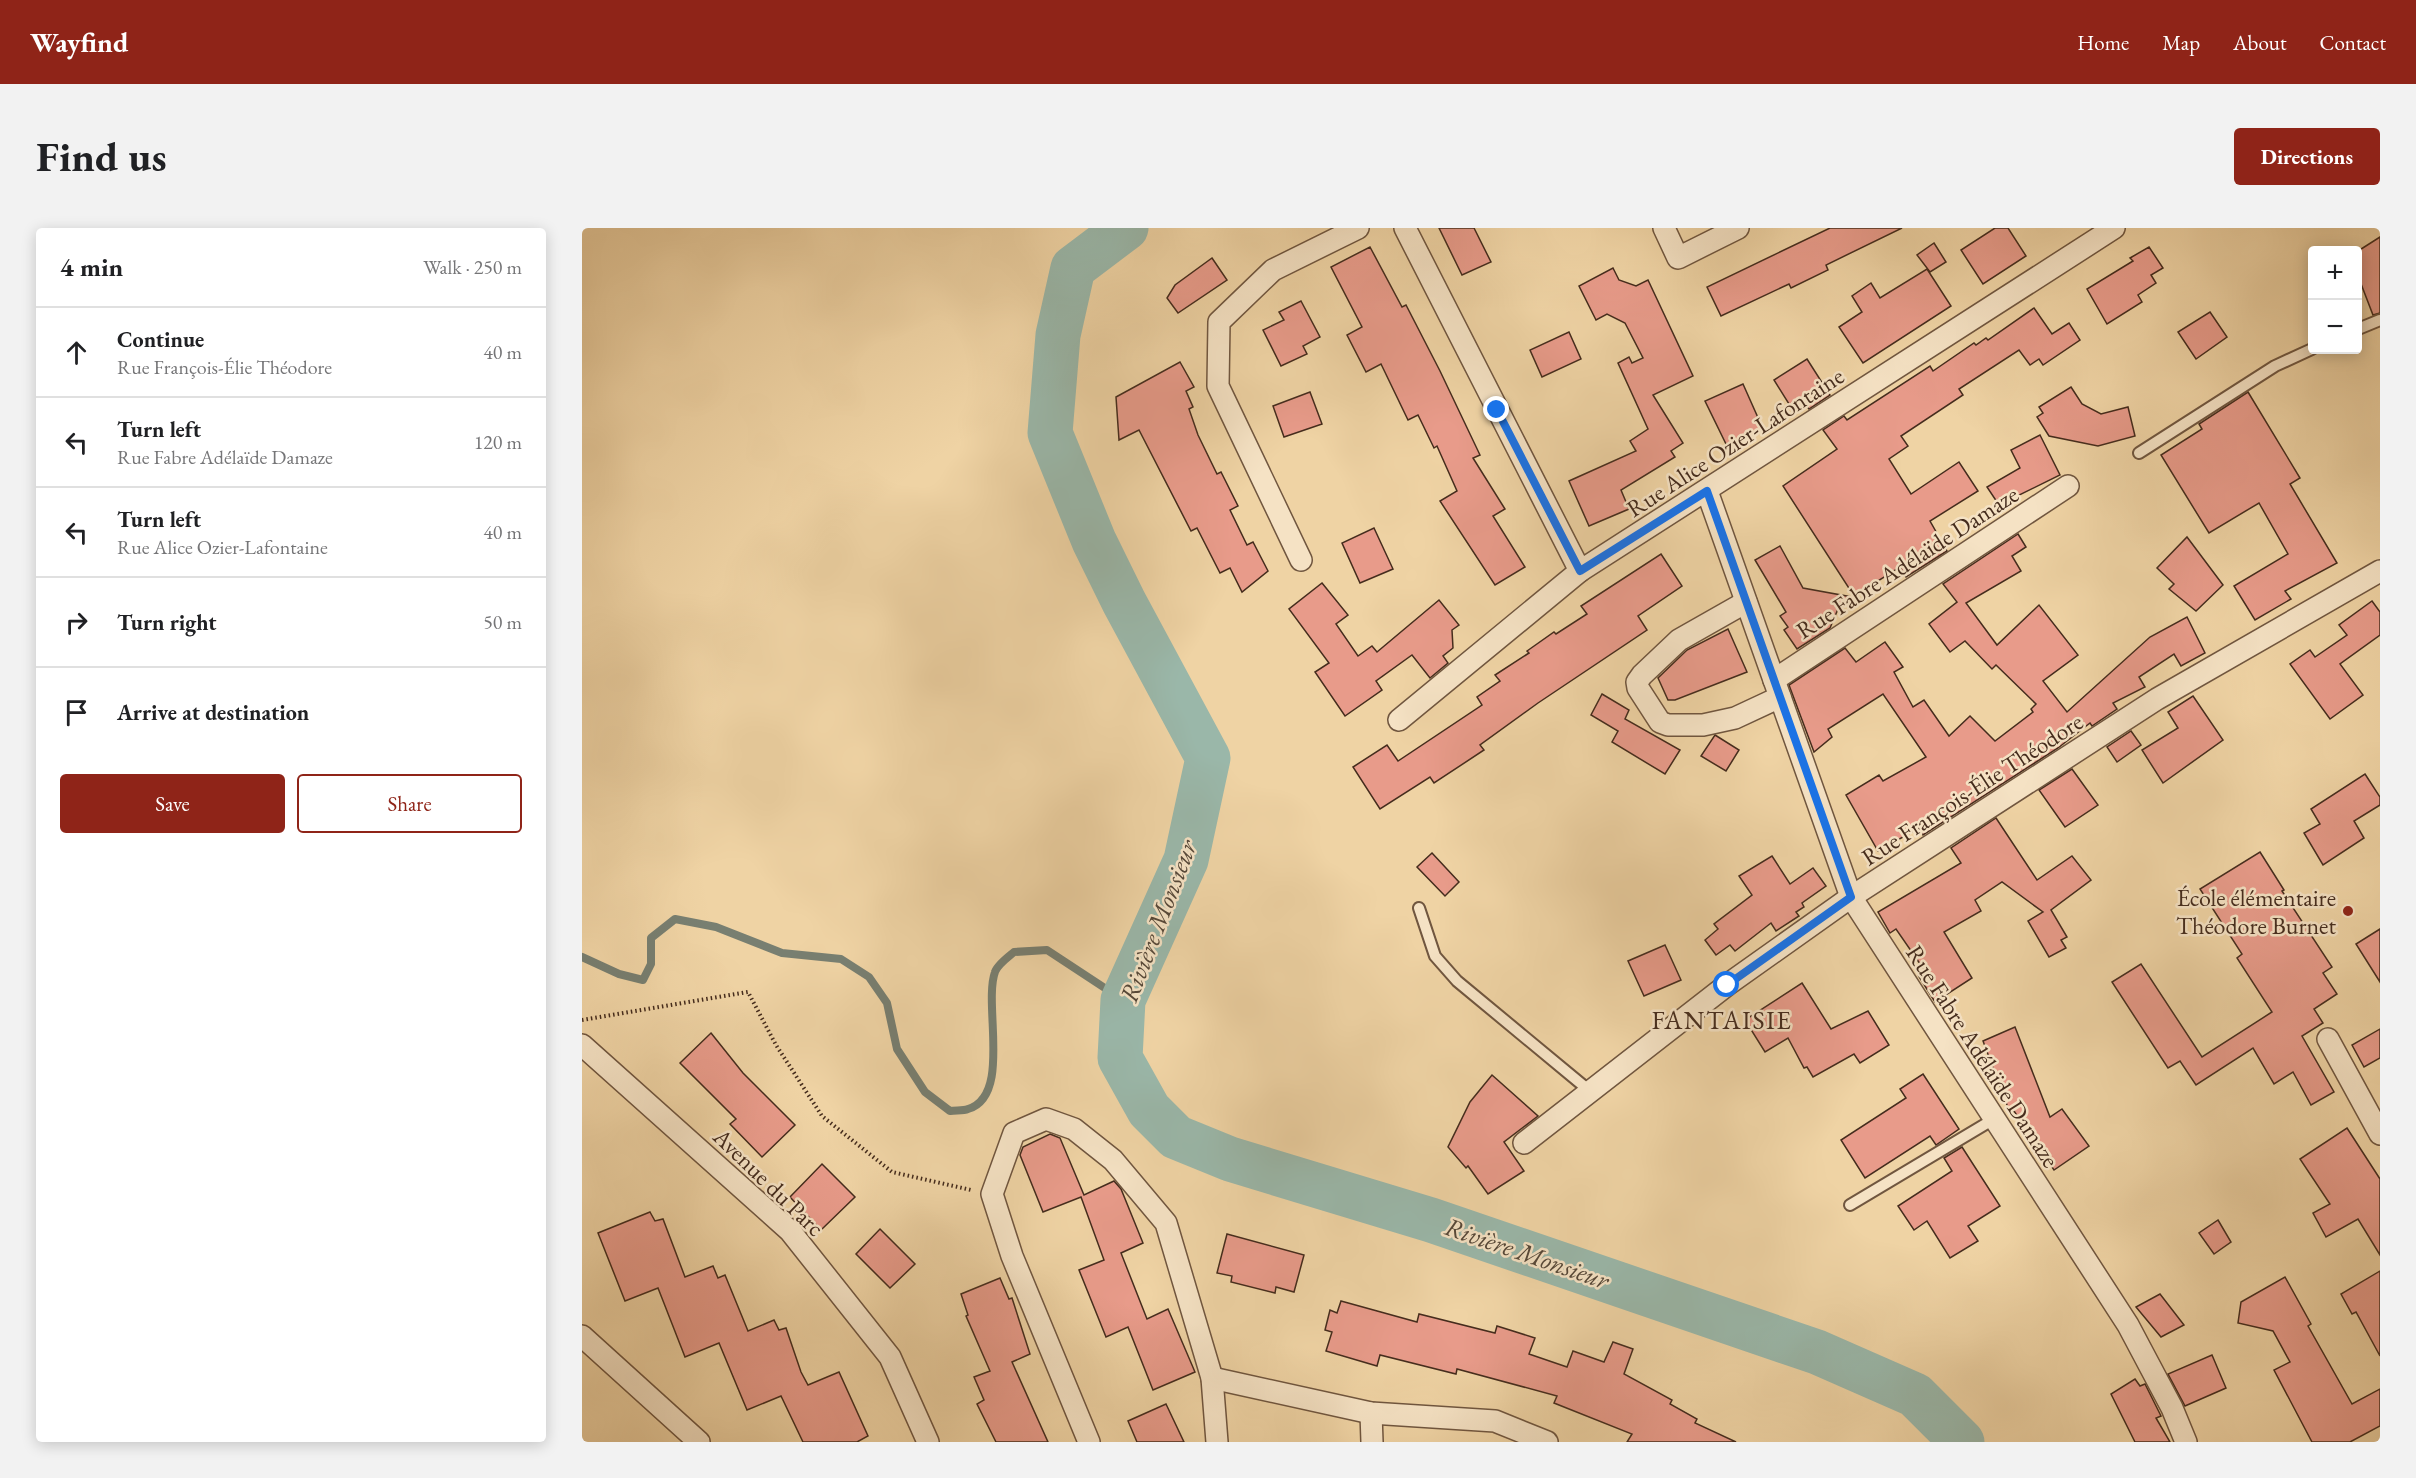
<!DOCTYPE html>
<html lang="en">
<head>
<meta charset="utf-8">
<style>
  body { margin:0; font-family:"EB Garamond",serif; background:#f2f2f2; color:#202124 }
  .controls { position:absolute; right:18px; top:18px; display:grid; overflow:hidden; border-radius:6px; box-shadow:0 3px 15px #0003 }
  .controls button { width:54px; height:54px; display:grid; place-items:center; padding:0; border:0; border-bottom:2px solid #e0e0e0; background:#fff; color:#202124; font:30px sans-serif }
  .stop { position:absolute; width:18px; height:18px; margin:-14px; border:4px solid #1a73e8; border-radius:50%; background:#fff }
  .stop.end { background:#1a73e8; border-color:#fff; box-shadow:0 2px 6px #0008 }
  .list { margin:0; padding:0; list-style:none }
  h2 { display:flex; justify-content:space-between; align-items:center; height:78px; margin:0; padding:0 24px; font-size:26px }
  h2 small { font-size:20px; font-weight:400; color:#757577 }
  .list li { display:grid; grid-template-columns:39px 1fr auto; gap:18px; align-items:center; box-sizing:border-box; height:90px; padding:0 24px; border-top:2px solid #e0e0e0 }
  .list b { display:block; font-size:22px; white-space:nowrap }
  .list p { margin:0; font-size:20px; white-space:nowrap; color:#757577 }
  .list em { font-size:20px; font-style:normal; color:#757577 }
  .actions { display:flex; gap:12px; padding:18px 24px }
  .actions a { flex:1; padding:14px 0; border:2px solid #8f2418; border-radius:6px; text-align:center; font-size:21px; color:#8f2418 }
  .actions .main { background:#8f2418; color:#fff }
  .icon { flex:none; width:33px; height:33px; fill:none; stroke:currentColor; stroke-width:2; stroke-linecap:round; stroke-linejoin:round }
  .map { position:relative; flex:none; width:1798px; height:1214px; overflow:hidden; border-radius:6px }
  header { display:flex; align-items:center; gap:36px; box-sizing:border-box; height:84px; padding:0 30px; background:#8f2418; color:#fff }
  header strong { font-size:28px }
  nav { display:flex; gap:33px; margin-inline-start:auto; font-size:21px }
  .intro { display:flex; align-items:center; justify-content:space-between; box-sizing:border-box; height:144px; padding:0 36px }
  h1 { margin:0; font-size:42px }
  .button { padding:15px 27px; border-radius:6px; background:#8f2418; color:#fff; font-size:21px; font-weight:700 }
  main { display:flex; gap:36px; padding:0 36px }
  aside { flex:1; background:#fff; border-radius:6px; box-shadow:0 3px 15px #0003 }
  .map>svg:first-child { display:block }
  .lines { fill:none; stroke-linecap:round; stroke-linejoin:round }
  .stream { stroke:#787f71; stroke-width:8 }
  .river { stroke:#9ab7a9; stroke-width:45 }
  .building { fill:#e89b8a; stroke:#452c1d; stroke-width:1.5 }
  .lane-casing { stroke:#70563f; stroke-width:14 }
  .street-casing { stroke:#70563f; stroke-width:24 }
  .path { stroke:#452c1d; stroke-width:4; stroke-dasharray:1.5 3; stroke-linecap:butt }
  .lane { stroke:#f5e2c4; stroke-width:10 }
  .street { stroke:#f5e2c4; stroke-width:21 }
  .route { stroke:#1a73e8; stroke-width:8 }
  .poi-dot { fill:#8f2418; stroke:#f5e2c4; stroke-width:2 }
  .labels { text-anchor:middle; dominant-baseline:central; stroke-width:5; stroke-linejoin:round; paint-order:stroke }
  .street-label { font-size:24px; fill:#452c1d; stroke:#f5e2c4 }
  .poi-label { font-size:24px; fill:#452c1d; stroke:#f5e2c4; text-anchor:end }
  .water-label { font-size:26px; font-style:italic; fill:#564839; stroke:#f5e2c4 }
  .neighbourhood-label { font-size:26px; letter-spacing:1.5px; fill:#452c1d; stroke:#f5e2c4 }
</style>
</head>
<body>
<header>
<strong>Wayfind</strong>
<nav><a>Home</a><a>Map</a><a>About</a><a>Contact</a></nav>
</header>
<div class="intro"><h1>Find us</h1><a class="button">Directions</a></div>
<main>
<aside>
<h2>4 min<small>Walk · 250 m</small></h2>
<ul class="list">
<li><svg class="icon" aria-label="ahead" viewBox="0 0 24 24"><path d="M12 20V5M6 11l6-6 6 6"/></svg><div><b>Continue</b><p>Rue François-Élie Théodore</p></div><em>40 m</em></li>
<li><svg class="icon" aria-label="left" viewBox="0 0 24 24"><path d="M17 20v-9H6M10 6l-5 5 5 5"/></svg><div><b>Turn left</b><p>Rue Fabre Adélaïde Damaze</p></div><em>120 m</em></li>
<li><svg class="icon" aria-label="left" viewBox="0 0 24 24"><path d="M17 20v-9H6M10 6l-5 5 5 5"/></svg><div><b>Turn left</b><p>Rue Alice Ozier-Lafontaine</p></div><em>40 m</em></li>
<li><svg class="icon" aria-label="right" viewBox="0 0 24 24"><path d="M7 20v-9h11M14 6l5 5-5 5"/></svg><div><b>Turn right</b></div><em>50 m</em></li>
<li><svg class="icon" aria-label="arrive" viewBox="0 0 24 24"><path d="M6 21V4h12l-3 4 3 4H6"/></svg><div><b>Arrive at destination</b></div></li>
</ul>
<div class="actions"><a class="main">Save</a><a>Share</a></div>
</aside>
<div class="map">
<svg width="1798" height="1214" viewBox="0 0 1798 1214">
  <rect width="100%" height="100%" fill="#efd3a4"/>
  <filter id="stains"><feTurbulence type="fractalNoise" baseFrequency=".00333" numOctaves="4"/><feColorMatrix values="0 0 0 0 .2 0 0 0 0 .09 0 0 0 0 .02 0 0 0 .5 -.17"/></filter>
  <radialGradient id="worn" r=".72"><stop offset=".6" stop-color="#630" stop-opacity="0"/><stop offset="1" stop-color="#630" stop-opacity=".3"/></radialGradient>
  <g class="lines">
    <path class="stream" d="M0,729L37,746L61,752L69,736V710L93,691L134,699L200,725L259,731L287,749L305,775L315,821L343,864L368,883C374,882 381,883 386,881C430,868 401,777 413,744C415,737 426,729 432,724L465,722L541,772"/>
    <path class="river" d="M544,0L491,40L476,107L468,205L512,313L542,374L626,530L604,632L541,772L538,830L567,882L594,909L648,931L849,992L1235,1124L1333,1167L1380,1214"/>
  </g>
  <g class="building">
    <path d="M857,0H892L909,34L880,47Z"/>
    <path d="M1248,0H1320L1244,37L1246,42L1209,60L1207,56L1139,88L1125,59Z"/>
    <path d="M1413,0H1426L1444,28L1401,56L1379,22Z"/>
    <path d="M1798,9V85L1791,87L1776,48V23Z"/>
    <path d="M1352,15L1364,34L1348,44L1335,27Z"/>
    <path d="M788,19L820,79L824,77L858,143L898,227L891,230L923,281L911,288L943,339L913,357L858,273L875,263L855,218L852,220L836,187L826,192L799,136L784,144L765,107L780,99L749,39Z"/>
    <path d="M1567,19L1581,40L1569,47L1574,55L1556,67L1560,74L1525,96L1505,61L1551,33L1548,30Z"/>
    <path d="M630,30L645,52L596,85L585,70L593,57Z"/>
    <path d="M1031,40L1037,52L1054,58L1066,52L1111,148L1071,167L1101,215L1089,223L1093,229L1039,262L1047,281L1007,298L987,253L1054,223L1048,213L1066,201L1036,135L1047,129L1050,135L1061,130L1043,95L1025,86L1014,92L997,58Z"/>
    <path d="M1345,41L1369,78L1281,135L1257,99L1280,84L1270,68L1289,55L1298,70Z"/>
    <path d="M719,73L738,109L721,118L725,126L699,138L681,102L702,92L697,84Z"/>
    <path d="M1452,80L1470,106L1487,95L1498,112L1461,137L1457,131L1448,137L1437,122L1377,161L1381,167L1319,208L1326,218L1307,231L1329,266L1377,234L1396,263L1348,293L1365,323L1324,349L1318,339L1272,368L1201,258L1255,221L1241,202L1262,188L1265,192L1348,138L1351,143L1392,115L1394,117L1404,110L1406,112Z"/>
    <path d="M1628,84L1645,109L1614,131L1596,104Z"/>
    <path d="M987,104L999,131L960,149L948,122Z"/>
    <path d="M1225,131L1248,167L1227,181L1224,177L1212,184L1192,152Z"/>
    <path d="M598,134L612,159L604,163L611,179L607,181L616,207L635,246L639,244L656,278L648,282L665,317L671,314L686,343L660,364L648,340L638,345L615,300L609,303L557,202L537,212L534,169Z"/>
    <path d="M1161,156L1181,201L1152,216H1144L1123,173Z"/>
    <path d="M1489,159L1500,176L1519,186L1546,179L1553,208L1516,218L1467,208L1455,189L1461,185L1457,179Z"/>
    <path d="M728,164L740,196L702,209L691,178Z"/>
    <path d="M1666,164L1718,250L1708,256L1755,335L1703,363L1709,371L1673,392L1652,358L1706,326L1677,275L1627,305L1579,227L1620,201L1617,196Z"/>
    <path d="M1458,207L1478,247L1417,277L1405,259L1438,240L1429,222Z"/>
    <path d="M792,300L811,341L778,355L760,315Z"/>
    <path d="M1436,306L1444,319L1430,328L1439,343L1384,375L1415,417L1457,377L1496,427L1461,453L1485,484L1568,409L1605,389L1623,425L1599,438L1592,426L1557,449L1563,459L1531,475L1535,481L1510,498L1508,495L1476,520L1341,607L1337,600L1296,623L1264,567L1297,547L1301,553L1344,529L1301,466L1246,501L1250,509L1232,524L1207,457L1263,420L1274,434L1303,414L1321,439L1312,444L1331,479L1342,472L1367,508L1388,488L1413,513L1451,484L1449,481L1454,476L1414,437L1410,441L1383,413L1368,424L1347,396L1375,374L1361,356Z"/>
    <path d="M1605,309L1641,357L1614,383L1587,361L1592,356L1575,340Z"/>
    <path d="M1198,318L1221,360L1270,369L1254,379L1256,381L1248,400L1215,421L1202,402L1206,399L1198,388L1204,384L1173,332Z"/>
    <path d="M1079,326L1100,358L1056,388L1065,402L956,475L898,517L902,522L852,555L848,549L798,581L771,539L805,517L816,533L900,477L895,469L918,453L913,447L947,425L945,423L972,404L974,406L1005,386L999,378Z"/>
    <path d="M740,355L766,387L754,396L776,428L790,418L795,424L857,372L877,397L870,402L871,420L861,428L866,435L848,450L830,427L794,453L800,462L763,488L733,444L747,435L707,381Z"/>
    <path d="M1790,373L1798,384V407L1758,436L1781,467L1748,491L1708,436L1728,422L1733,429L1765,407L1757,397Z"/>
    <path d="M1146,401L1165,444L1093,472H1086L1076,450L1105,422Z"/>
    <path d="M1020,466L1047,482L1043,491L1098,522L1083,546L1030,514L1036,503L1009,487Z"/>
    <path d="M1611,468L1641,512L1581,555L1560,522L1596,500L1586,484Z"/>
    <path d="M1549,503L1559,517L1535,534L1525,519Z"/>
    <path d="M1133,507L1157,522L1144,543L1119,528Z"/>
    <path d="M1490,541L1516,577L1483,599L1457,562Z"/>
    <path d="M1783,546L1798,569V577L1772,593L1782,610L1741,637L1722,605L1738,596L1729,581Z"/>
    <path d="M1414,590L1455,652L1490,628L1509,652L1469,682L1485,709L1479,712L1484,720L1467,729L1446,693L1461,684L1420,654L1393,672L1399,683L1362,704L1390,750L1353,774L1336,747L1343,743L1314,701L1308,705L1296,684L1379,635L1369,620Z"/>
    <path d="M1678,624L1702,662L1700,663L1750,739L1741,745L1755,766L1732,781L1741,795L1720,808L1752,864L1729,877L1711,844L1692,856L1671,820L1614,857L1598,833L1586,840L1530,754L1559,736L1620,829L1690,784L1655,730L1660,726L1618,661Z"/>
    <path d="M850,625L877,654L863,668L835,639Z"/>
    <path d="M1190,628L1208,656L1231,640L1244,658L1220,675L1222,679L1214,684L1217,688L1194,703L1189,695L1153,723L1148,717L1134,727L1123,712L1136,701L1132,696L1170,667L1157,648Z"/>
    <path d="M1798,701V754L1774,716Z"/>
    <path d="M1083,717L1099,752L1062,768L1046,733Z"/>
    <path d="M1220,755L1249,801L1286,783L1307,817L1278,835L1272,826L1231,849L1225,839L1222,840L1206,810L1183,824L1163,792Z"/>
    <path d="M1433,799L1468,889L1480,881L1507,918L1472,942L1432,883L1428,885L1401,813Z"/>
    <path d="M1798,801V830L1782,839L1770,817Z"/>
    <path d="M129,805L161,845L213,897L180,929L148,896L154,891L98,835Z"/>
    <path d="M1341,846L1377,901L1354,917L1348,908L1283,950L1259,912L1324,870L1318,861Z"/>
    <path d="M910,847L956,888L922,914L942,943L906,966L886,938L884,940L866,919L888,874Z"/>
    <path d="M1765,900L1798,951V1027L1776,991L1744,1009L1731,985L1748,976L1718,931Z"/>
    <path d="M468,906L478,910L502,967L532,953L539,961L561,1015L539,1025L565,1091L586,1081L613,1144L571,1162L546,1099L524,1109L497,1042L522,1032L499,969L461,984L438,927L441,919Z"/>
    <path d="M1380,919L1418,978L1386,998L1396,1013L1368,1030L1345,993L1332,1002L1316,978L1370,943L1362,930Z"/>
    <path d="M240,936L273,969L239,1002L208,969Z"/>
    <path d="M68,984L73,993L81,991L103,1049L131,1038L136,1050L143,1047L166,1103L192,1092L197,1102L204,1100L219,1144L226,1157L257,1144L286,1208L275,1214H221L199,1168L165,1182L137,1115L103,1129L76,1060L43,1073L16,1005Z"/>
    <path d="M1636,992L1649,1014L1632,1026L1617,1005Z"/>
    <path d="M298,1001L333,1036L308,1060L274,1026Z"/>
    <path d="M645,1006L722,1027L712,1064L694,1059L693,1065L649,1054L650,1048L635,1045Z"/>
    <path d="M1798,1043V1128L1774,1084L1770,1086L1759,1066Z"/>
    <path d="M1703,1049L1729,1096L1726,1098L1770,1176L1798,1161V1198L1768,1214H1730L1692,1142L1708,1134L1691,1103L1656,1095L1659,1074Z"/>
    <path d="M418,1050L427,1071L430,1070L448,1126L430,1134L466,1214H414L395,1176L402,1172L392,1149L408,1143L384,1088L386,1087L379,1066Z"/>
    <path d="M1578,1066L1602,1097L1579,1109L1554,1079Z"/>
    <path d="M759,1073L835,1094L837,1086L913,1105L915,1098L953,1110L947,1126L985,1139L991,1123L1022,1134L1031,1114L1051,1121L1042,1146L1090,1172L1088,1176L1115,1191L1113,1195L1154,1214H1045L1050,1206L972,1175L975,1168L875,1141L874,1146L798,1127L795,1138L744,1123L750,1104L743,1102L748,1082L755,1085Z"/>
    <path d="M1630,1127L1644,1160L1603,1178L1586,1146Z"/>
    <path d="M1553,1151L1558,1158L1563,1156L1579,1188L1574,1190L1588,1214H1553L1529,1166Z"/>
    <path d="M584,1176L602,1214H555L546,1193Z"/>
  </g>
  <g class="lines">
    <g class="lane-casing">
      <g id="lane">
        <path d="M1776,101L1798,92"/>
        <path d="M1557,225L1693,138L1730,121"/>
        <path d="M837,680L853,728L875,753L1009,864"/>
        <path d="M1268,977L1412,891"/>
      </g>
    </g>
    <g class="street-casing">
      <g id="street">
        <path d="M823,0L998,343"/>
        <path d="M1082,0L1096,30L1156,0"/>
        <path d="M1125,263L1269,669L1546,1097L1590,1180L1604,1214"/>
        <path d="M719,332L636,158L637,94L691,42L776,0"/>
        <path d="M1164,374L1097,412L1060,447L1055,454L1056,460L1078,494L1086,497H1121L1153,490L1198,469"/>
        <path d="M1192,452L1486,258"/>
        <path d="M817,492L998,343L1532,0"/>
        <path d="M1746,811L1798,906"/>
        <path d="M0,817L208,1003L308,1129L346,1214"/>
        <path d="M942,915L1145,757L1269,669L1575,471L1798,343"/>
        <path d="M0,1108L117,1214"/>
        <path d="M630,1150L789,1185L913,1193L965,1214"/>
        <path d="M789,1185L790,1214"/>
        <path d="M507,1214L430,1028L410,966L432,905L464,891L492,901L531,932L584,995L630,1150L635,1214"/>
      </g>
    </g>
    <path class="path" d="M0,792L166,764L194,817L240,888L310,944L389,962"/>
    <use href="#lane" class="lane"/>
    <use href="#street" class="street"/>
  </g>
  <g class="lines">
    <path class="route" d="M915,182L998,343L1125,263L1269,669L1145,757"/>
  </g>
  <circle class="poi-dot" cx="1766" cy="683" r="6"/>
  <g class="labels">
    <g class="street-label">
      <text transform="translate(1153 214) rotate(-33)">Rue Alice Ozier-Lafontaine</text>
      <text transform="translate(1325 334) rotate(-33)">Rue Fabre Adélaïde Damaze</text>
      <text transform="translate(1390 561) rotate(-33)">Rue François-Élie Théodore</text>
      <text transform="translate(1401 828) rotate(57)">Rue Fabre Adélaïde Damaze</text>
      <text transform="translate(187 954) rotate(44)">Avenue du Parc</text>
    </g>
    <g class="poi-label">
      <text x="1754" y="669">École élémentaire<tspan x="1754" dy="28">Théodore Burnet</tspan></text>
    </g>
    <g class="water-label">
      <text transform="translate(576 693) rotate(-69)">Rivière Monsieur</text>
      <text transform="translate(945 1025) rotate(19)">Rivière Monsieur</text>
    </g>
    <g class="neighbourhood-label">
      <text x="1140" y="792">FANTAISIE</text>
    </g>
  </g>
  <rect width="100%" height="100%" filter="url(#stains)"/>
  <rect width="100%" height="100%" fill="url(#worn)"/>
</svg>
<div class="controls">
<button>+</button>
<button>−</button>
</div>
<div class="stop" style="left:1145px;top:757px"></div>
<div class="stop end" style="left:915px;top:182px"></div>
</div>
</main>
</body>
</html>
